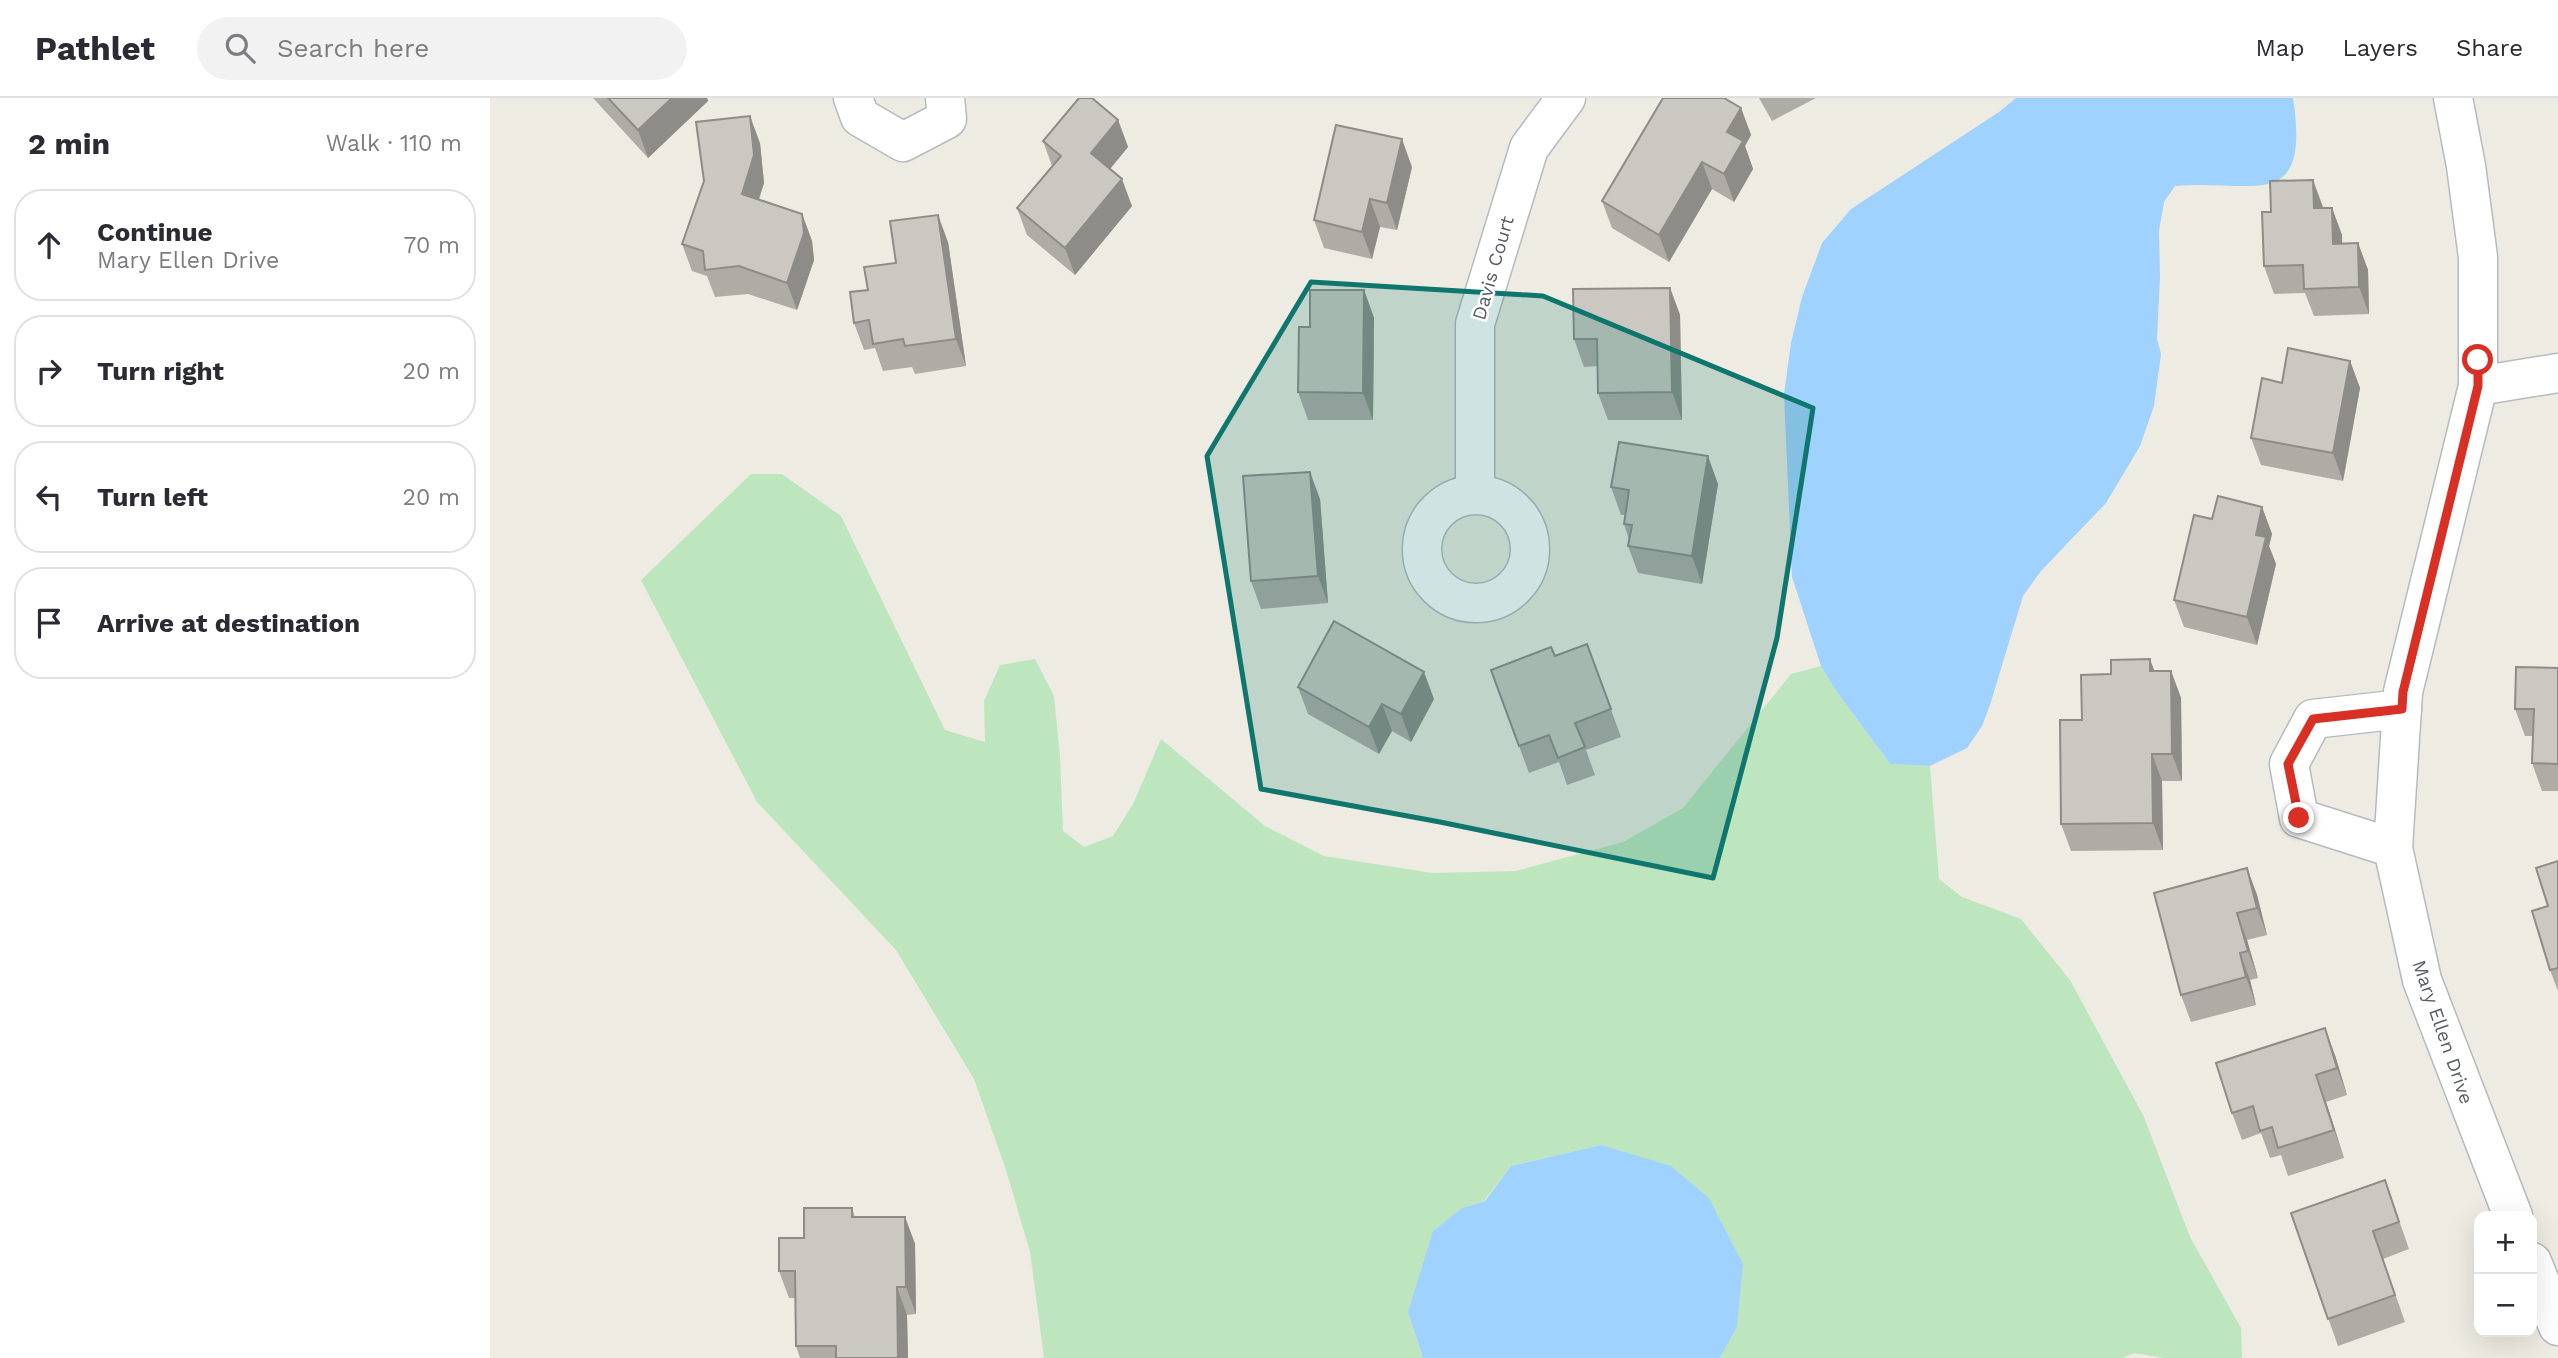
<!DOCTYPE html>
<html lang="en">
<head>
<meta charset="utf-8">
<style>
  body { margin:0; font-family:"Work Sans",sans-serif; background:#f2f2f3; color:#2b2b33 }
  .controls { position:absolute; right:21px; bottom:21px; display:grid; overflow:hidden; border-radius:14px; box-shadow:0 7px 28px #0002 }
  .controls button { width:63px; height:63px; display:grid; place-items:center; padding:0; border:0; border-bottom:2px solid #e1e1e2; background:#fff; color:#2b2b33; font:35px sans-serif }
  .stop { position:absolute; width:21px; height:21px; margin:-16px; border:5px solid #d93025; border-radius:50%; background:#fff }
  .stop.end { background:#d93025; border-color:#fff; box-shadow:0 2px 7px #0008 }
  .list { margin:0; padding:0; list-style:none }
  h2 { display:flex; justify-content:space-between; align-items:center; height:91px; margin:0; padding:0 28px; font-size:30px }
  h2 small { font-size:23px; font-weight:400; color:#7c7c81 }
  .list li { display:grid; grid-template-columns:46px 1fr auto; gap:21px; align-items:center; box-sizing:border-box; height:112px; margin:0 14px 14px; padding:0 14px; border:2px solid #e1e1e2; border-radius:28px }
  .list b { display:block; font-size:26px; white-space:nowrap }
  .list p { margin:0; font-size:23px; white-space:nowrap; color:#7c7c81 }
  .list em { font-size:23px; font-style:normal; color:#7c7c81 }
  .icon { flex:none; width:38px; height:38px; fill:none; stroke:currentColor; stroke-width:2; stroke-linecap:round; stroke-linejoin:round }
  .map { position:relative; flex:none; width:2068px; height:1260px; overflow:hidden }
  header { display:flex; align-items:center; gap:42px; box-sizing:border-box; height:98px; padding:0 35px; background:#fff; border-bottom:2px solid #e1e1e2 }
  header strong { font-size:33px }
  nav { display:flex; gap:38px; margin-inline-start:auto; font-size:24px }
  .search { width:490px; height:63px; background:#f2f2f3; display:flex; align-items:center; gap:18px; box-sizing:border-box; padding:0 24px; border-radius:38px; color:#7c7c81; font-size:26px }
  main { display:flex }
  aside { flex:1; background:#fff }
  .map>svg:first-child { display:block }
  .green { fill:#bde6bf }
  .water { fill:#a0d2ff }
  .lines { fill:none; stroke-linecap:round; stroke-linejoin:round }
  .minor-casing { stroke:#b7babf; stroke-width:41 }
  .minor { stroke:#fff; stroke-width:38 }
  .wall { fill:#afaca6 }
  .shaded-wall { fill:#8e8c87 }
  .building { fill:#cbc8c1; stroke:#8e8c87; stroke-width:2 }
  .route { stroke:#d93025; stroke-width:9 }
  .marked { fill:#0f766e; fill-opacity:0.2; stroke:#0f766e; stroke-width:5; stroke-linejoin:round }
  .labels { text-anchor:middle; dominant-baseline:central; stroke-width:5; stroke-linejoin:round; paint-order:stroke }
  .street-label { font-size:19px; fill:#5a5e63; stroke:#fff }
</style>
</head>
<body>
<header>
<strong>Pathlet</strong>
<div class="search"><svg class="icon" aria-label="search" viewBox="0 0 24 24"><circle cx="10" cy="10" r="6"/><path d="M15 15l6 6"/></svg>Search here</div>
<nav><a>Map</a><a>Layers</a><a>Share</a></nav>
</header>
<main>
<aside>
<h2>2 min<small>Walk · 110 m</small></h2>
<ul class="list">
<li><svg class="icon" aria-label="ahead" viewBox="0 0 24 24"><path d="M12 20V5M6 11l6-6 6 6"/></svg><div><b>Continue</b><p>Mary Ellen Drive</p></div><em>70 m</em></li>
<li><svg class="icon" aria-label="right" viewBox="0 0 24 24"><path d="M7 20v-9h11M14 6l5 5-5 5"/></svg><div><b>Turn right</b></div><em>20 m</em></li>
<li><svg class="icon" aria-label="left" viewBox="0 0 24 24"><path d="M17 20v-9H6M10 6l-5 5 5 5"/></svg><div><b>Turn left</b></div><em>20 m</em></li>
<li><svg class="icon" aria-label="arrive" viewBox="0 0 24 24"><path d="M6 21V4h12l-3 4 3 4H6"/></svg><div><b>Arrive at destination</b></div></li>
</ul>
</aside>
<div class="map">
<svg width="2068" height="1260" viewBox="0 0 2068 1260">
  <rect width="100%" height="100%" fill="#eeebe2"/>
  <path class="green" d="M261,376H292L351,418L455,632L495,644L494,603L510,567L545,561L564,598L570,659L573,733L594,749L623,738L643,706L671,641L775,728L834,758L942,775L1026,773L1133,744L1193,710L1301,576L1331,568L1344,590L1400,666L1440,668L1449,781L1472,799L1531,821L1580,882L1654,1019L1700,1139L1751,1230L1752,1260H1674L1644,1255L1632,1260H1230L1247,1229L1111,1047L1021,1068L994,1103L972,1110L918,1214L933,1260H554L540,1154L516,1072L484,981L406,852L267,704L151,482Z"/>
  <g class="water">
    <path d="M1526,0H1803C1821,117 1763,81 1685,88L1674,104L1669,133L1670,179L1667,241L1671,256L1664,308L1650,348L1616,405L1551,473L1533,498L1500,607L1492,628L1477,650L1440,668L1400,666L1344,590L1331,568L1302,479L1294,296L1301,245L1312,199L1332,145L1361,111L1509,14Z"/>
    <path d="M1111,1047L1181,1068L1219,1100L1253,1166L1247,1229L1230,1260H933L918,1214L943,1133L972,1110L995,1103L1021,1068Z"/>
  </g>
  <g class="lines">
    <g class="minor-casing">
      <g id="minor">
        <path d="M363,0L370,19L413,44L457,21L455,0"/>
        <path d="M1963,0L1976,68L1988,159V288L1913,594L1903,750L1932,882L2023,1118"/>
        <path d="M1988,288L2068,275"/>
        <path d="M985,396V226L1039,50L1076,0"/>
        <circle cx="986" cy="451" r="54"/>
        <path d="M1903,750L1809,720L1799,666L1823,621L1912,611"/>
        <path d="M2042,1164L2068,1228"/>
      </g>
    </g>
    <use href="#minor" class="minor"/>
  </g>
  <g class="wall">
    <path d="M103,0H217L218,3L158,60Z"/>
    <path d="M1269,0H1326L1282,23Z"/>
    <path d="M1251,10L1261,37L1255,48L1263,71L1244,104L1222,91L1179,164L1122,130L1112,103Z"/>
    <path d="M628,22L638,49L620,71L642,108L585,177L537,137L527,110L562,68L553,43Z"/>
    <path d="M270,45L274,85L269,102L312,116L322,143L324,162L307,212L258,196L225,199L217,178L202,173L192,146Z"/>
    <path d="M922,69L907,132L890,129L882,161L834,150L824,122Z"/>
    <path d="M1833,110H1842L1852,137V146L1868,145L1878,172L1879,216L1824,218L1815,195L1784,196L1774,168Z"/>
    <path d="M458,144L476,268L425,276L422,269L393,273L385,250L374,252L364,225L378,192L406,165Z"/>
    <path d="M1180,190L1190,217L1192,322H1118L1108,295V268L1094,269L1084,241Z"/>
    <path d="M874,192L884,220L883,322H818L808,294L820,229Z"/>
    <path d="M1860,263L1870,290L1853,383L1771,367L1761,340L1792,285Z"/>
    <path d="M1228,386L1212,486L1148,475L1138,448L1139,442L1134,426L1135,417H1131L1121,389Z"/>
    <path d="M830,401L838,505L771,511L761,483Z"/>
    <path d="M1772,409L1782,436L1779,448L1786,466L1767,547L1694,529L1684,502L1722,421Z"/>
    <path d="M1097,546L1131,639L1096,652L1105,677L1077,687L1069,664L1039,675L1001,572L1065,558Z"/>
    <path d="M2068,570V693H2052L2042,665L2043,638H2035L2025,611Z"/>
    <path d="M1664,573H1681L1691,600L1692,683H1672L1673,752L1581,753L1571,726L1621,576Z"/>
    <path d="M808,589L944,601L921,644L902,633L889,656L818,616Z"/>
    <path d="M2068,763V893L2060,872L2058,808Z"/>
    <path d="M1757,770L1767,797L1777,837L1757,842L1768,880L1760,882L1766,907L1701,924L1691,897Z"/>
    <path d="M1845,957L1857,997L1836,1004L1854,1060L1798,1078L1791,1057L1780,1060L1771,1035L1752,1042L1742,1015Z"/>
    <path d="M1895,1082L1919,1151L1893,1161L1915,1224L1848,1248L1801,1115Z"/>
    <path d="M362,1110L365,1119H415L425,1146L426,1216L417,1217L418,1260H310L306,1248L305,1200H299L289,1173L314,1140Z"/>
  </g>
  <g class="shaded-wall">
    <path d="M182,0H217L218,3L158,60L148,32Z"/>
    <path d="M1251,10L1261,37L1255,48L1263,71L1244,104L1234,76L1237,34Z"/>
    <path d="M260,18L270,45L274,85L261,123L252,96Z"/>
    <path d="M628,22L638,49L611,82L601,55Z"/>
    <path d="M912,41L922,69L907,132L897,105Z"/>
    <path d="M1212,64L1222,91L1179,164L1169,137Z"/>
    <path d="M632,81L642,108L585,177L575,150Z"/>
    <path d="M1823,82L1833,109L1834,137L1824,110Z"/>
    <path d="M880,101L890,129L882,161L872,134Z"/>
    <path d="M1842,110L1852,137L1853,173L1843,146Z"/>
    <path d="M312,116L322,143L324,162L307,212L297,185Z"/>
    <path d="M448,117L458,144L476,268L466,241Z"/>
    <path d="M1868,145L1878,172L1879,216L1869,189Z"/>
    <path d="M1180,190L1190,217L1192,322L1182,294Z"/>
    <path d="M874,192L884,220L883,322L873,295Z"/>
    <path d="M1860,263L1870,290L1853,383L1843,355Z"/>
    <path d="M1218,358L1228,386L1212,486L1202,458Z"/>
    <path d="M820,374L830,401L838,505L828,478Z"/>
    <path d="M1772,409L1782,436L1779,448L1786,466L1767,547L1757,519L1766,437Z"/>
    <path d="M1660,561L1670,588L1660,573Z"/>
    <path d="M1681,573L1691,600L1692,683L1682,656Z"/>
    <path d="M934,574L944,601L921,644L911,616Z"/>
    <path d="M892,606L902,633L889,656L879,629Z"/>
    <path d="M1662,656L1672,683L1673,752L1663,725Z"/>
    <path d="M1757,770L1767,797L1777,837L1767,810Z"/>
    <path d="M1747,815L1757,842L1768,880L1758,853Z"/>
    <path d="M1750,855L1760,882L1766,907L1756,879Z"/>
    <path d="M1835,930L1845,957L1857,997L1847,970Z"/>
    <path d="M1826,977L1836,1004L1854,1060L1844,1032Z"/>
    <path d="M415,1119L425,1146L426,1216L416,1189Z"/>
    <path d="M407,1189L417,1217L418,1260H408Z"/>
  </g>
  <g class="building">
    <path d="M118,0H182L148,32Z"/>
    <path d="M589,0H602L628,22L601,55L632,81L575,150L527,110L571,58L553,43Z"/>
    <path d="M1173,0H1234L1251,10L1237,34L1253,43L1234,76L1212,64L1169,137L1112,103Z"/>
    <path d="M260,18L264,57L252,96L312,116L314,135L297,185L249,168L215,172L213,153L192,146L214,83L206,24Z"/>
    <path d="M846,27L912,41L897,105L880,101L872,134L824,122Z"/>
    <path d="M1823,82L1824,110H1842L1843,146L1868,145L1869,189L1814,191L1813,167L1774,168L1772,114H1781L1780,83Z"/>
    <path d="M448,117L466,241L415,248L413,241L383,246L379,222L364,225L360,194L378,192L374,169L406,165L400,123Z"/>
    <path d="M1180,190L1182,294L1108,295L1107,241H1084L1083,191Z"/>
    <path d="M820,192H874L873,295L808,294L809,229H820Z"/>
    <path d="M1798,250L1860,263L1843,355L1761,340L1772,280L1792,285Z"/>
    <path d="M1129,344L1218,358L1202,458L1138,448L1142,427L1134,426L1139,392L1121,389Z"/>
    <path d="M820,374L828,478L761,483L753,378Z"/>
    <path d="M1728,398L1772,409L1766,437L1776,439L1757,519L1684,502L1704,417L1722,421Z"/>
    <path d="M844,523L934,574L911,616L892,606L879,629L808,589Z"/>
    <path d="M1097,546L1121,611L1085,625L1095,649L1068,660L1059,637L1029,648L1001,572L1061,549L1065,558Z"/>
    <path d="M1660,561V573H1681L1682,656H1662L1663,725L1571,726L1570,622H1592L1591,577L1621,576V562Z"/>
    <path d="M2026,569L2068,570V666L2042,665L2044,611H2025Z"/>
    <path d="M2068,763V870L2060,872L2042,813L2058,808L2046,770Z"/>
    <path d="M1757,770L1767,810L1747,815L1758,853L1750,855L1756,879L1691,897L1664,795Z"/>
    <path d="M1835,930L1847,970L1826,977L1844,1032L1788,1050L1782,1029L1770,1033L1763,1008L1742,1015L1726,965Z"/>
    <path d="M1895,1082L1909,1124L1883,1133L1905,1197L1838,1221L1801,1115Z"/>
    <path d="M314,1110H362V1119H415L416,1189H407L408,1260H346V1248H306L305,1173H289V1140H314Z"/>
  </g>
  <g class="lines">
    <path class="route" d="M1809,720L1798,666L1823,621L1912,611L1913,594L1988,288V262"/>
  </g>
  <path class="marked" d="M821,184L1053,198L1323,310L1287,540L1223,780L950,724L771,691L717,358Z"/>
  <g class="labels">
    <g class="street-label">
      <text transform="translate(1003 170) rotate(-74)">Davis Court</text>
      <text transform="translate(1953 934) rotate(71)">Mary Ellen Drive</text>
    </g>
  </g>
</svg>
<div class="controls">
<button>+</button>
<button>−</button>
</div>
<div class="stop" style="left:1988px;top:262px"></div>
<div class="stop end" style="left:1809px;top:720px"></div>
</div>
</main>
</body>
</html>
